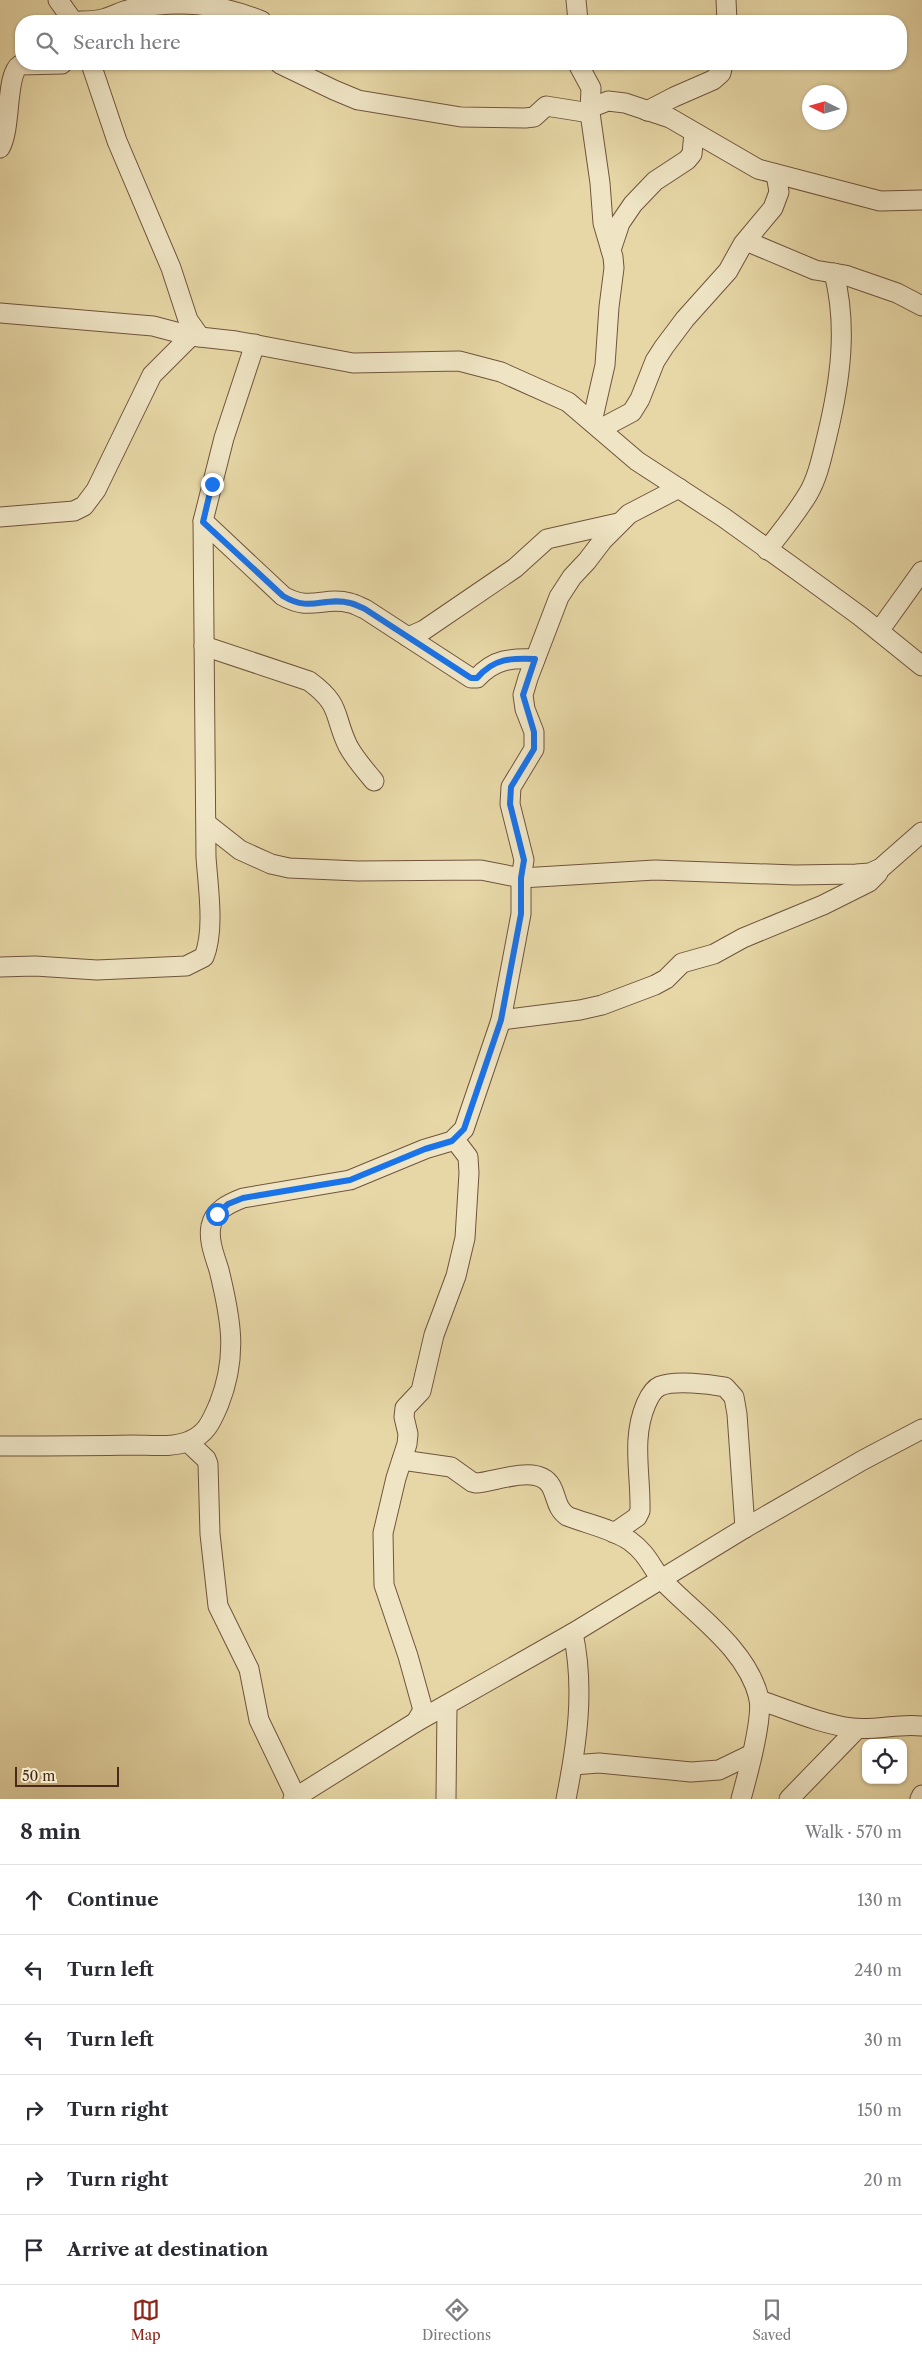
<!DOCTYPE html>
<html lang="en">
<head>
<meta charset="utf-8">
<style>
  body { margin:0; font-family:"Libre Caslon Text",serif; background:#f7f7f7; color:#2b2b33 }
  .controls { position:absolute; right:15px; bottom:15px; display:grid; overflow:hidden; border-radius:10px; box-shadow:0 1px 4px #0004 }
  .controls button { width:45px; height:45px; display:grid; place-items:center; padding:0; border:0; border-bottom:1px solid #e1e1e2; background:#fff; color:#2b2b33; font:25px sans-serif }
  .compass { position:absolute; left:802px; top:85px; width:45px; height:45px; border-radius:50%; background:#fff; box-shadow:0 1px 4px #0004; rotate:275deg }
  .scale { position:absolute; left:15px; bottom:12px; width:104px; box-sizing:border-box; padding-left:5px; border:2px solid #48291a; border-top:0; font-size:14px; line-height:18px; white-space:nowrap; color:#48291a; -webkit-text-stroke:4px #efe5c5; paint-order:stroke }
  .stop { position:absolute; width:15px; height:15px; margin:-11px; border:4px solid #1a73e8; border-radius:50%; background:#fff }
  .stop.end { background:#1a73e8; border-color:#fff; box-shadow:0 1px 5px #0008 }
  .list { margin:0; padding:0; list-style:none }
  h2 { display:flex; justify-content:space-between; align-items:center; height:65px; margin:0; padding:0 20px; font-size:21px }
  h2 small { font-size:16px; font-weight:400; color:#7c7c81 }
  .list li { display:grid; grid-template-columns:32px 1fr auto; gap:15px; align-items:center; box-sizing:border-box; height:70px; padding:0 20px; border-top:1px solid #e1e1e2 }
  .list b { display:block; font-size:19px; white-space:nowrap }
  .list em { font-size:16px; font-style:normal; color:#7c7c81 }
  .icon { flex:none; width:28px; height:28px; fill:none; stroke:currentColor; stroke-width:2; stroke-linecap:round; stroke-linejoin:round }
  .map { position:relative; flex:none; width:922px; height:1799px; overflow:hidden }
  .search { position:absolute; background:#fff; box-shadow:0 1px 4px #0004; left:15px; right:15px; top:15px; height:55px; display:flex; align-items:center; gap:12px; box-sizing:border-box; padding:0 18px; border-radius:20px; color:#7c7c81; font-size:19px }
  .sheet { height:485px; background:#fff }
  nav { display:flex; justify-content:space-around; align-items:center; box-sizing:border-box; height:70px; border-top:1px solid #e1e1e2; background:#fff; font-size:14px; color:#7c7c81 }
  nav a { display:grid; justify-items:center; gap:2px }
  nav .on { color:#8f2418 }
  .map>svg:first-child { display:block }
  .lines { fill:none; stroke-linecap:round; stroke-linejoin:round }
  .minor-casing { stroke:#70543d; stroke-width:21 }
  .minor { stroke:#efe5c5; stroke-width:19 }
  .route { stroke:#1a73e8; stroke-width:6 }
</style>
</head>
<body>
<div class="map">
<svg width="922" height="1799" viewBox="0 0 922 1799">
  <rect width="100%" height="100%" fill="#e7d7a6"/>
  <filter id="stains"><feTurbulence type="fractalNoise" baseFrequency=".004" numOctaves="4"/><feColorMatrix values="0 0 0 0 .2 0 0 0 0 .09 0 0 0 0 .02 0 0 0 .5 -.17"/></filter>
  <radialGradient id="worn" r=".72"><stop offset=".6" stop-color="#630" stop-opacity="0"/><stop offset="1" stop-color="#630" stop-opacity=".3"/></radialGradient>
  <g class="lines">
    <g class="minor-casing">
      <g id="minor">
        <path d="M58,0L73,21"/>
        <path d="M576,0L578,21"/>
        <path d="M726,0L727,21"/>
        <path d="M80,21C88,21 98,21 106,18C115,15 122,11 131,9C178,0 218,3 262,21"/>
        <path d="M91,64L117,141L171,268L188,320L200,337"/>
        <path d="M280,64L334,90L358,100L461,117L525,118L534,117L546,106L590,113"/>
        <path d="M578,64L591,88L590,113L600,183L603,223L613,257L614,268L609,307L605,365L592,422"/>
        <path d="M590,108L608,101L625,103L670,118L758,169L880,201L922,200"/>
        <path d="M647,111L674,97L713,80L721,73L723,64"/>
        <path d="M0,148C12,127 5,75 20,65L62,64"/>
        <path d="M746,241L815,270L845,275L897,293L922,306"/>
        <path d="M611,250L620,223L633,204L655,181L687,160L692,154L694,133"/>
        <path d="M0,313L153,326L191,336L236,341L353,363L459,361L501,372L568,402L637,461L723,517L801,573L860,616L922,666"/>
        <path d="M600,429L632,412L640,399L655,361L664,347L685,319L728,271L743,244L773,208L779,192L776,174"/>
        <path d="M0,517L74,511L84,506L96,490L152,375L191,336"/>
        <path d="M203,521L283,596C311,612 324,596 350,603C355,604 360,607 365,609L471,678H477C494,659 511,658 535,659"/>
        <path d="M767,550C781,532 796,514 808,494C818,477 822,456 827,436C840,382 848,328 834,273"/>
        <path d="M879,631L922,571"/>
        <path d="M408,637L424,630L515,568L547,539L618,523"/>
        <path d="M204,646L309,681C342,705 333,715 348,746C355,759 365,770 374,781"/>
        <path d="M207,824L240,850L271,864L289,868L358,871L481,870L521,878L655,870L795,875L856,874L870,873L881,868L922,832"/>
        <path d="M0,967L35,966L97,970L186,966L204,957C215,930 208,887 206,857L203,521L224,438L255,344"/>
        <path d="M501,1020L580,1010L602,1005L655,985L666,979L682,963L714,954L743,938L823,905L869,882L878,873"/>
        <path d="M188,1442L206,1459L208,1464L210,1534L218,1606L249,1669L259,1720L296,1797"/>
        <path d="M0,1446C44,1446 89,1446 133,1445C150,1445 173,1448 189,1441C207,1434 212,1420 219,1404C238,1356 231,1319 219,1270C215,1257 208,1240 211,1226C214,1210 230,1203 243,1198L350,1180L425,1149L452,1141L464,1129L501,1020L521,914V878L524,860L510,804L511,787L534,749V732L525,709L523,695L528,678L559,597L572,577L587,561L603,540L629,514L679,488"/>
        <path d="M402,1460L451,1467L472,1482L476,1483C496,1482 538,1463 551,1486C557,1497 556,1508 567,1516C587,1524 613,1529 630,1541C649,1555 651,1568 664,1582C697,1616 747,1649 759,1698C763,1720 747,1777 741,1799"/>
        <path d="M614,1533L637,1517L640,1511C641,1474 631,1439 646,1404C649,1397 653,1389 660,1386C675,1380 709,1384 725,1387L734,1397L737,1414L745,1528"/>
        <path d="M759,1700C789,1710 821,1724 852,1728C876,1731 898,1723 922,1726"/>
        <path d="M416,1722L423,1710L408,1656L384,1585L383,1533L396,1478L407,1444L408,1434L404,1417L405,1408L421,1391L434,1335L456,1276L465,1238L469,1173L468,1157L455,1140"/>
        <path d="M573,1765L599,1763L691,1772L719,1770L752,1754"/>
        <path d="M293,1799L416,1722L573,1633L745,1528L863,1460L922,1429"/>
        <path d="M446,1799L447,1705"/>
        <path d="M566,1799C577,1744 585,1689 573,1633"/>
        <path d="M789,1799L857,1729"/>
        <path d="M920,1799L922,1795"/>
      </g>
    </g>
    <use href="#minor" class="minor"/>
  </g>
  <g class="lines">
    <path class="route" d="M212,484L203,522L283,596C311,613 324,596 350,603C355,604 360,607 365,609L471,678H477C494,658 511,658 535,659L523,695L534,732V749L511,787L510,804L524,860L521,878V914L501,1020L464,1129L452,1141L425,1149L350,1180L243,1198L228,1204L217,1214"/>
  </g>
  <rect width="100%" height="100%" filter="url(#stains)"/>
  <rect width="100%" height="100%" fill="url(#worn)"/>
</svg>
<div class="controls">
<button><svg class="icon" aria-label="locate" viewBox="0 0 24 24"><circle cx="12" cy="12" r="6"/><path d="M12 2v4M12 18v4M2 12h4M18 12h4"/></svg></button>
</div>
<svg class="compass" viewBox="-18 -18 36 36"><path d="M0-13l5 13h-10z" fill="#e53935"/><path d="M0 13l5-13h-10z" fill="#7c7c81"/></svg>
<div class="scale">50 m</div>
<div class="stop" style="left:217px;top:1214px"></div>
<div class="stop end" style="left:212px;top:484px"></div>
<div class="search"><svg class="icon" aria-label="search" viewBox="0 0 24 24"><circle cx="10" cy="10" r="6"/><path d="M15 15l6 6"/></svg>Search here</div>
</div>
<section class="sheet">
<h2>8 min<small>Walk · 570 m</small></h2>
<ul class="list">
<li><svg class="icon" aria-label="ahead" viewBox="0 0 24 24"><path d="M12 20V5M6 11l6-6 6 6"/></svg><div><b>Continue</b></div><em>130 m</em></li>
<li><svg class="icon" aria-label="left" viewBox="0 0 24 24"><path d="M17 20v-9H6M10 6l-5 5 5 5"/></svg><div><b>Turn left</b></div><em>240 m</em></li>
<li><svg class="icon" aria-label="left" viewBox="0 0 24 24"><path d="M17 20v-9H6M10 6l-5 5 5 5"/></svg><div><b>Turn left</b></div><em>30 m</em></li>
<li><svg class="icon" aria-label="right" viewBox="0 0 24 24"><path d="M7 20v-9h11M14 6l5 5-5 5"/></svg><div><b>Turn right</b></div><em>150 m</em></li>
<li><svg class="icon" aria-label="right" viewBox="0 0 24 24"><path d="M7 20v-9h11M14 6l5 5-5 5"/></svg><div><b>Turn right</b></div><em>20 m</em></li>
<li><svg class="icon" aria-label="arrive" viewBox="0 0 24 24"><path d="M6 21V4h12l-3 4 3 4H6"/></svg><div><b>Arrive at destination</b></div></li>
</ul>
</section>
<nav>
<a class="on"><svg class="icon" aria-label="map" viewBox="0 0 24 24"><path d="M3 6l6-2 6 2 6-2v14l-6 2-6-2-6 2zM9 4v14M15 6v14"/></svg>Map</a>
<a><svg class="icon" aria-label="directions" viewBox="0 0 24 24"><path d="M12 3l9 9-9 9-9-9zM9 14v-3h6M13 9l2 2-2 2"/></svg>Directions</a>
<a><svg class="icon" aria-label="saved" viewBox="0 0 24 24"><path d="M7 4h10v16l-5-4-5 4z"/></svg>Saved</a>
</nav>
</body>
</html>
